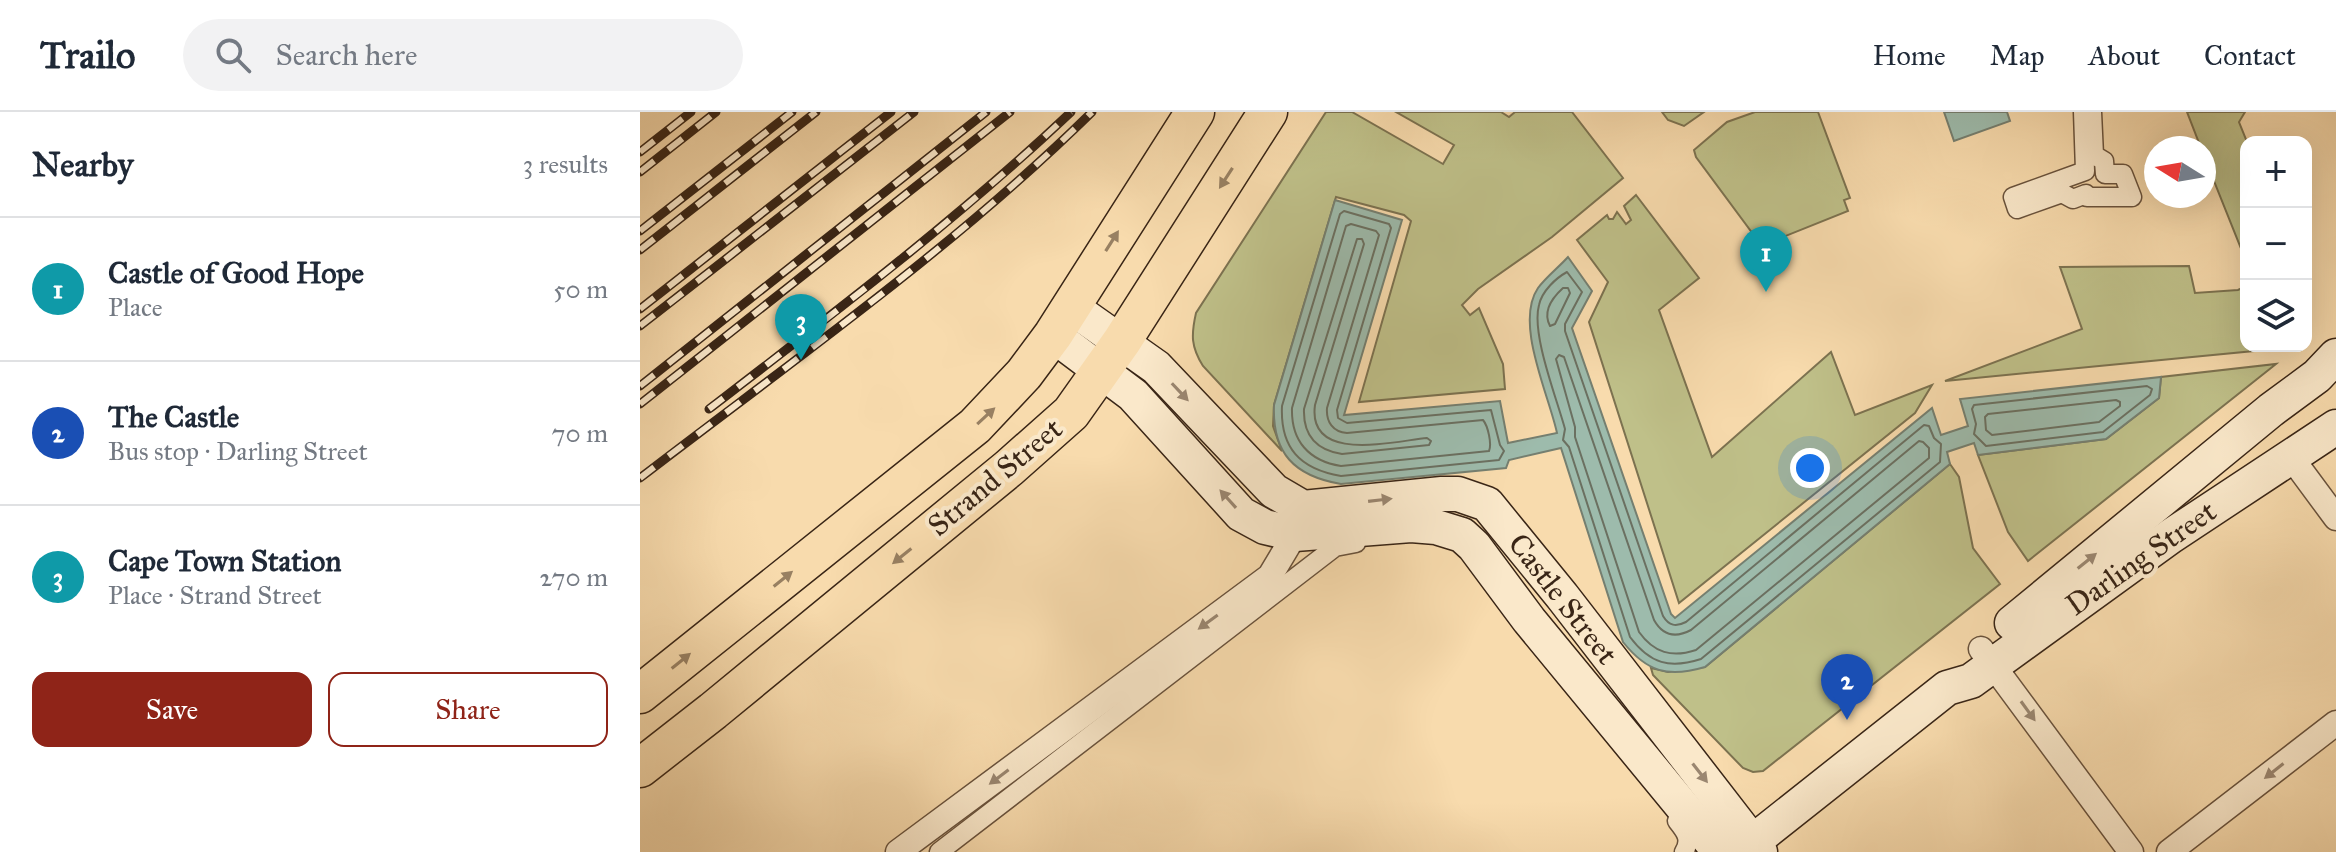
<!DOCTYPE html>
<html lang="en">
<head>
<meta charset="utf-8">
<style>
  body { margin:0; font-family:"IM FELL Great Primer",serif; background:#f2f2f3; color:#1f2937 }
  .controls { position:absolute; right:24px; top:24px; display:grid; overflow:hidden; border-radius:16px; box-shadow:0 8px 32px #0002 }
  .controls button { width:72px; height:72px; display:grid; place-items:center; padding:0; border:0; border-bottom:2px solid #e0e1e3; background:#fff; color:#1f2937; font:40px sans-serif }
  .compass { position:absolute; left:1504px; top:24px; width:72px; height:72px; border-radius:50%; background:#fff; box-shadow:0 8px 32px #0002; rotate:281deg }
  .you { position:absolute; left:1170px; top:356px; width:28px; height:28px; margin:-20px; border:6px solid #fff; border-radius:50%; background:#1a73e8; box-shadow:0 0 0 12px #1a73e833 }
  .badge { display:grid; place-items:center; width:52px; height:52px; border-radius:50%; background:#8f2418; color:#fff; font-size:26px; font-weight:700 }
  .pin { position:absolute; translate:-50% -66px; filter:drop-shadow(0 2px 4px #0008) }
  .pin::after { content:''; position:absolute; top:42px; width:28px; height:24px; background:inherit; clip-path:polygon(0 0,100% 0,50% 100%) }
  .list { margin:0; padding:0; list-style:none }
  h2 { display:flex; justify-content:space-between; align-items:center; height:104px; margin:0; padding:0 32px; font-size:34px }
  h2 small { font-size:26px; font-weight:400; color:#747a83 }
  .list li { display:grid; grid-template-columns:52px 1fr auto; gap:24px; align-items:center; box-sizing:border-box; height:144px; padding:0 32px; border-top:2px solid #e0e1e3 }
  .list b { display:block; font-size:30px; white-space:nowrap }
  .list p { margin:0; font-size:26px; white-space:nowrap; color:#747a83 }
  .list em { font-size:26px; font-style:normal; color:#747a83 }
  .actions { display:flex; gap:16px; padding:24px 32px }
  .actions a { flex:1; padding:18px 0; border:2px solid #8f2418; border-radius:16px; text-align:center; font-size:28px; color:#8f2418 }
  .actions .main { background:#8f2418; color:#fff }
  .icon { flex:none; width:44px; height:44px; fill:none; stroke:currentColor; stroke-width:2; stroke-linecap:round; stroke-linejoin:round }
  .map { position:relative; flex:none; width:1696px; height:740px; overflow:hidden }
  header { display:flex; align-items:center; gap:48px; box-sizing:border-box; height:112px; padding:0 40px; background:#fff; border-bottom:2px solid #e0e1e3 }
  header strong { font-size:38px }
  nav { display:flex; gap:44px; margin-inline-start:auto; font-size:28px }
  .search { width:560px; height:72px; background:#f2f2f3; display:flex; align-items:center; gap:20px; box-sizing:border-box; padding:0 28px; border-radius:44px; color:#747a83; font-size:30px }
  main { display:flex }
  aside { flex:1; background:#fff }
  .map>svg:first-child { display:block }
  .green { fill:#bfc089; stroke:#7c7250; stroke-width:2 }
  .water { fill:#9dbbac; stroke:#757f70; stroke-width:2 }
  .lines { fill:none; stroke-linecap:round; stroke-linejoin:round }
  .shore { stroke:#6b7061; stroke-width:2 }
  .pedestrian-casing { stroke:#69523c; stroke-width:21 }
  .minor-casing { stroke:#69523c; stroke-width:27 }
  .secondary-casing { stroke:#392516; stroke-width:37 }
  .primary-casing { stroke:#392516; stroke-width:41 }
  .pedestrian { stroke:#fae8ca; stroke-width:18 }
  .minor { stroke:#fae8ca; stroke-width:24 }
  .secondary { stroke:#fae8ca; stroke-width:34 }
  .primary { stroke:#f8dbad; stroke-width:38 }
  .rail-casing { stroke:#392516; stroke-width:9 }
  .rail { stroke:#fae8ca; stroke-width:6; stroke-dasharray:18; stroke-linecap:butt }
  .oneway { fill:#988062 }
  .oneway2 { fill:#9a8670 }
  .labels { text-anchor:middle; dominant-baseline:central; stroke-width:8; stroke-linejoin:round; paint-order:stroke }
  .street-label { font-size:30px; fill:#392516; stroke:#fae8ca }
</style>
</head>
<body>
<header>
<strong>Trailo</strong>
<div class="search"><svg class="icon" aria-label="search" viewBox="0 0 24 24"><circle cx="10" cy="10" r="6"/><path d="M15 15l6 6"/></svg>Search here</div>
<nav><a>Home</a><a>Map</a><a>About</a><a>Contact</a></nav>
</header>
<main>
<aside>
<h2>Nearby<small>3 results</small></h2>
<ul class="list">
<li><span class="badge" style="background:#0f9aa8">1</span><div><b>Castle of Good Hope</b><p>Place</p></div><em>50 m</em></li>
<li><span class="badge" style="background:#1a4fb4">2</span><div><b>The Castle</b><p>Bus stop · Darling Street</p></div><em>70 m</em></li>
<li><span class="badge" style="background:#0f9aa8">3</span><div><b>Cape Town Station</b><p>Place · Strand Street</p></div><em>270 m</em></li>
</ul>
<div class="actions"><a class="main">Save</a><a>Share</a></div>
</aside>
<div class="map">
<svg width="1696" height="740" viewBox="0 0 1696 740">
  <rect width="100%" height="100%" fill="#f8dbad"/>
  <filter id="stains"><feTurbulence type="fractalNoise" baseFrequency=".0025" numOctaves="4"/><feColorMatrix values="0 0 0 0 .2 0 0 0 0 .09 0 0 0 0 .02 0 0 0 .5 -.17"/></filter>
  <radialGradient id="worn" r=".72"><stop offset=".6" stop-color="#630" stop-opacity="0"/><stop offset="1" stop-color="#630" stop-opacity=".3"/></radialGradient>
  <g class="green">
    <path d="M686,0H712L803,52L814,33L756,0H861L869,5L875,0H932L983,66L912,125L838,177L822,193L830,203L839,196L863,252L865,277L719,290L771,109L764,103L696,85L634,293L633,314L642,339L563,254C551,235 551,223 556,201Z"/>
    <path d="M1022,0H1064L1044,14L1028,8Z"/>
    <path d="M1115,0H1178L1210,86L1204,88L1208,99L1128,131L1121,130L1116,126L1056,45L1054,38L1087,10Z"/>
    <path d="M1547,0H1605L1599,10L1607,30L1606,149L1564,44V36H1561Z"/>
    <path d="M996,83L1059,166L1019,198L1072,345L1191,240L1215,303L1292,273L1275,301L1039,491L949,210L968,170L937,128L967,103L969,107H973L977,100L986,112L991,108L984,94Z"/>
    <path d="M1549,154L1555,181L1598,178L1606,174V234H1646L1645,236L1305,269L1442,217L1420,155Z"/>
    <path d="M1636,252L1388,449L1368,420L1338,343L1466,327L1519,286L1521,265Z"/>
    <path d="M1310,352L1319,365L1333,436L1360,472L1123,659L1113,660L1103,656L1013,563L1011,556L1028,560L1065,555Z"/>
  </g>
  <g class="water">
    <path d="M1304,0H1367L1370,9L1314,29Z"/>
    <path d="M695,88L762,108L704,303L860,289L868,331L917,321C909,283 874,211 898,176C906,165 919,155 928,145L952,179L932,216L1031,502L1035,506L1292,296L1301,323L1328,314L1320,287L1521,265L1519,286L1466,327L1338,343L1334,331L1307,340L1310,352L1065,555C1028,566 1007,560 983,530L921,336L869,348L866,356L701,372C654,364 632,341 634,293Z"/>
  </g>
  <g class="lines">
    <g class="shore">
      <path d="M704,99L749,112L751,116L697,298L698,306L707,311L851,298L860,333L864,339L859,348L701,364C660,357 640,336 642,294L700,102Z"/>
      <path d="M711,112L736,119L739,123L687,296C686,310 693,320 707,321L843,308C848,314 852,332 849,339L701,354C669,349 651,329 652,296L706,114Z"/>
      <path d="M717,127H722L724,132L675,293C667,352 754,329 787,326L791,329L789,333L702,342C677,338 663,324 664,297Z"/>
      <path d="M927,160L942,180L925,212V219L1023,504C1029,514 1036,515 1046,510L1284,313L1289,314L1294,326L1301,332L1300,350L1061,547C1030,557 1010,552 990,525L929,335L923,328L925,317C917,287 891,222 899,193C902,179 916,166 927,160Z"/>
      <path d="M923,176H928L930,181L915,212L910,214C902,199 912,186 923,176Z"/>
      <path d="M919,243L924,245L1014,508C1023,524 1036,526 1051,518L1279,329L1283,330L1289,336V346L1056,538C1032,546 1014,541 999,520L935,325V315L916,247Z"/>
      <path d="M1507,274L1512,277L1510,283L1463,320L1346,334L1334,322L1336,312L1332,297L1334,293Z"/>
      <path d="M1476,288L1480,290V294L1459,310L1352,323L1346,318L1345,305L1348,302Z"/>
    </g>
    <g class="pedestrian-casing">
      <g id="pedestrian">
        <path d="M1443,0H1452L1454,43L1464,49L1465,62H1483L1492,85H1447L1446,82L1433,87L1422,81L1377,97L1373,85L1445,59Z"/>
        <path d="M1037,709C1045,719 1052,727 1044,740"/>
        <path d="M299,740L695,435L716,431"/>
      </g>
    </g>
    <g class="minor-casing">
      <g id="minor">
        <path d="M1651,345L1696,406"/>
        <path d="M1341,537L1491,740"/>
        <path d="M258,740L630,464L655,422L659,410"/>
        <path d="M1529,740L1696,611"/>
      </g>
    </g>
    <g class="secondary-casing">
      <g id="secondary">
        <path d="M431,195L516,255L634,379L663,396L802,382H818L847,392L922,484L1120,740"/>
        <path d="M413,223L493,283L601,402L625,415L655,422L771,413L796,415L822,423L834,434L889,508L1080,740"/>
        <path d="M1372,511L1631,298L1677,264L1696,244"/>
        <path d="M1100,740L1307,576L1331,569L1531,424L1696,315"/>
      </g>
    </g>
    <g class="primary-casing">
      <g id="primary">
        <path d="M0,582L335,314L384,262L413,223L555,0"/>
        <path d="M0,656L73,599L369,356L431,301L482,229L628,0"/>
      </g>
    </g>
    <use href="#pedestrian" class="pedestrian"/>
    <use href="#minor" class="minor"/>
    <use href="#secondary" class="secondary"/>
    <use href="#primary" class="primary"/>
    <g class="rail-casing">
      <g id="rail">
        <path d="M0,40L51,0"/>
        <path d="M0,60L76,0"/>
        <path d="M0,119L152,0"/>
        <path d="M0,138L176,0"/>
        <path d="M0,197L251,0"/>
        <path d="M0,214L274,0"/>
        <path d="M0,274L346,0"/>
        <path d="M0,292L370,0"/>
        <path d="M69,297C193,202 318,107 431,0"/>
        <path d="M0,366C152,249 315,135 452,0"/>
      </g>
    </g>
    <use href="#rail" class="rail"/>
  </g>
  <defs><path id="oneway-solid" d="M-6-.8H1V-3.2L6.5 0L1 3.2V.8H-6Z" transform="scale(2)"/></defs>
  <g class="oneway">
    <use href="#oneway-solid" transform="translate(586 66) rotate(123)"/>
    <use href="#oneway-solid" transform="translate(472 129) rotate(-58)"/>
    <use href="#oneway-solid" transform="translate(346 304) rotate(-43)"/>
    <use href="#oneway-solid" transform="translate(262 444) rotate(141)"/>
    <use href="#oneway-solid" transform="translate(143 467) rotate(-39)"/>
    <use href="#oneway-solid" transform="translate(41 549) rotate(-39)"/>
  </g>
  <g class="oneway2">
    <use href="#oneway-solid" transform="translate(540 280) rotate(47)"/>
    <use href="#oneway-solid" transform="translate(588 387) rotate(-132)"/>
    <use href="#oneway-solid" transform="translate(740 388) rotate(-7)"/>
    <use href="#oneway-solid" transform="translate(1447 449) rotate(-39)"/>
    <use href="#oneway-solid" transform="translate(568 510) rotate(144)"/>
    <use href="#oneway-solid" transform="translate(1388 599) rotate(54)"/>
    <use href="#oneway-solid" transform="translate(1634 659) rotate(142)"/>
    <use href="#oneway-solid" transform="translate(1060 661) rotate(52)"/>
    <use href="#oneway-solid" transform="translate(359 665) rotate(143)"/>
  </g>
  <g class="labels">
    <g class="street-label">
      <text transform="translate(355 365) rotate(-40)">Strand Street</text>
      <text transform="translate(1501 446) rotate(-35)">Darling Street</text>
      <text transform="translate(923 487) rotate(52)">Castle Street</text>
    </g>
  </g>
  <rect width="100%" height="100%" filter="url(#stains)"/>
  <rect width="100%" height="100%" fill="url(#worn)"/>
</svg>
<div class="controls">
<button>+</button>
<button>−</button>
<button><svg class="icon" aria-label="layers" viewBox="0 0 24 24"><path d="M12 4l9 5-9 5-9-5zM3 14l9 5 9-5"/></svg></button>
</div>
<svg class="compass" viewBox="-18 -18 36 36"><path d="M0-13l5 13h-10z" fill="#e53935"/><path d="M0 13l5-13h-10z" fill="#747a83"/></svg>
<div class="you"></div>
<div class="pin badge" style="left:1126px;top:180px;background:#0f9aa8">1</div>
<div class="pin badge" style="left:1207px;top:608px;background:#1a4fb4">2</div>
<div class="pin badge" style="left:161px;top:248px;background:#0f9aa8">3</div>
</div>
</main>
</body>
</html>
